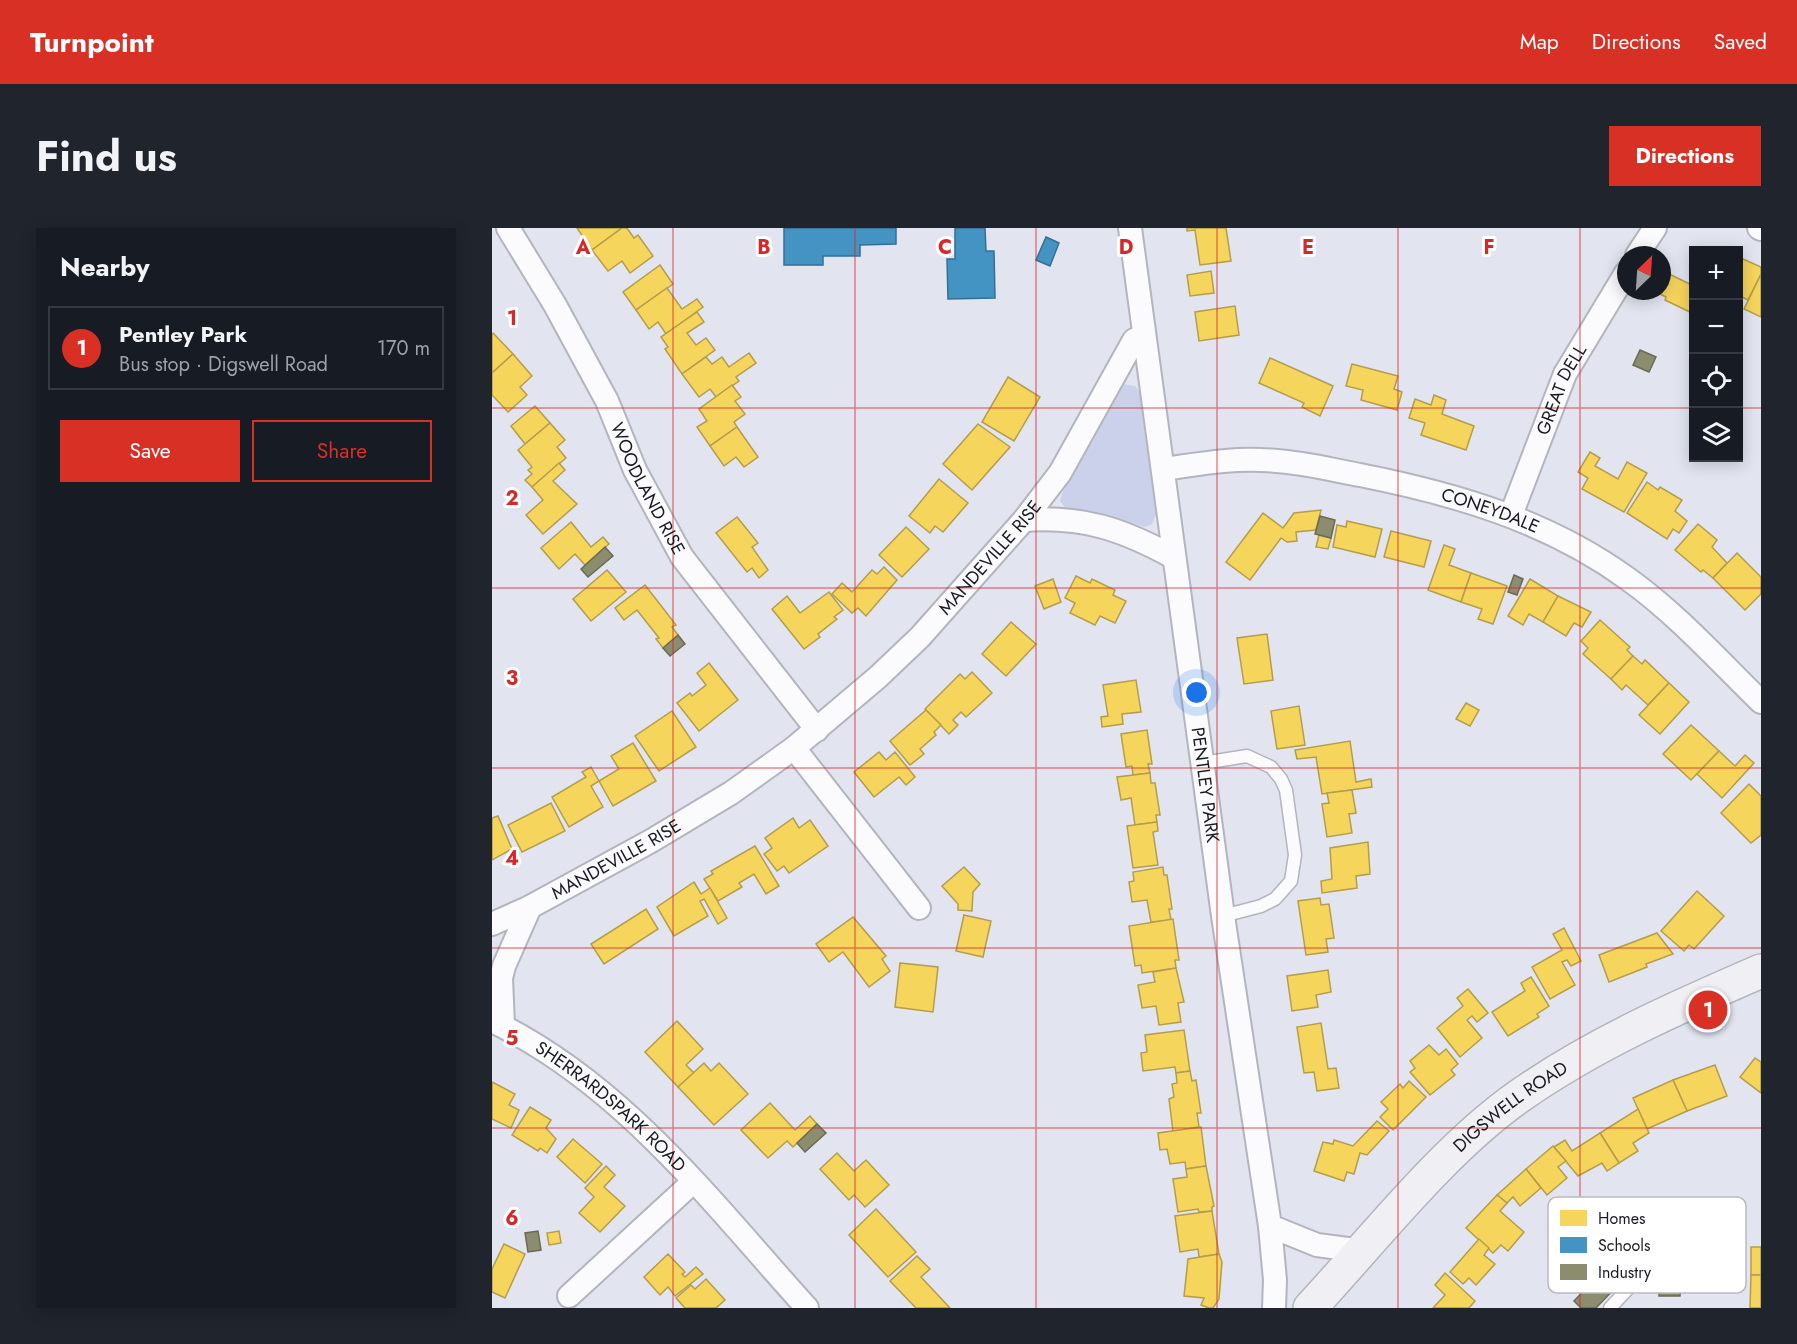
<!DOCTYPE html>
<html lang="en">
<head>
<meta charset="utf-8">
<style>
  body { margin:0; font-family:Jost,sans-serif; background:#20242c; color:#f1f3f6 }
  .controls { position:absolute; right:18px; top:18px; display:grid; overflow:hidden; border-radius:0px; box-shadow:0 3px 15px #0003 }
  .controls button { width:54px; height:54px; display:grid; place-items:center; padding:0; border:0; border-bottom:2px solid #363941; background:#171b24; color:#f1f3f6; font:30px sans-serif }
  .compass { position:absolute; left:1125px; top:18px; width:54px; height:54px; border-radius:50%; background:#171b24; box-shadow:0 3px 15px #0003; rotate:25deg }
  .you { position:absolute; left:705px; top:465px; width:21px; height:21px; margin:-15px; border:4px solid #fff; border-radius:50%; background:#1a73e8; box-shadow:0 0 0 9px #1a73e833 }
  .badge { display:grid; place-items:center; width:39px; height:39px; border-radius:50%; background:#d93025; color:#fff; font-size:20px; font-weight:700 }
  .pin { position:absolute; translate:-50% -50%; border:3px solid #fff; box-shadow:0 2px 6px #0006 }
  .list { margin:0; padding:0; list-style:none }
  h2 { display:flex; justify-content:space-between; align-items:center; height:78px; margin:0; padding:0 24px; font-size:26px }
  h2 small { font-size:20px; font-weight:400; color:#9ea1a6 }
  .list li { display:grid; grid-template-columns:39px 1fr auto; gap:18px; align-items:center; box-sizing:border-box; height:84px; margin:0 12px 12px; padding:0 12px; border:2px solid #363941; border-radius:0px }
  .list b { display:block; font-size:22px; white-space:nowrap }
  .list p { margin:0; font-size:20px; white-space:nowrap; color:#9ea1a6 }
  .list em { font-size:20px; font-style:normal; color:#9ea1a6 }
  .actions { display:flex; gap:12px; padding:18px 24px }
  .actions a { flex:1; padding:14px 0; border:2px solid #d93025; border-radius:0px; text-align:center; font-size:21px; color:#d93025 }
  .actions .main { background:#d93025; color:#fff }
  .icon { flex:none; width:33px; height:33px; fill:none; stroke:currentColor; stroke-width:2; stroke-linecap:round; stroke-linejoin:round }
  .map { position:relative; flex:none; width:1269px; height:1080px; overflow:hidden; border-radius:0px }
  header { display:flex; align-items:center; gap:36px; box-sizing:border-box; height:84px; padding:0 30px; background:#d93025; color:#fff }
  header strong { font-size:28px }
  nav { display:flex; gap:33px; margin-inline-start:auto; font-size:21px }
  .intro { display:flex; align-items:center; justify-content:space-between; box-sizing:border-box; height:144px; padding:0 36px }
  h1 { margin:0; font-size:42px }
  .button { padding:15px 27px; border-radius:0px; background:#d93025; color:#fff; font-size:21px; font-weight:700 }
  main { display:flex; gap:36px; padding:0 36px }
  aside { flex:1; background:#171b24; border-radius:0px; box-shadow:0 3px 15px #0003 }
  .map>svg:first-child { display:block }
  .green { fill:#ccd1eb }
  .homes { fill:#f6d55c; stroke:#b49d4b; stroke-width:1.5 }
  .schools { fill:#4393c3; stroke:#366f93; stroke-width:1.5 }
  .industry { fill:#8c8c6e; stroke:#6a6a57; stroke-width:1.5 }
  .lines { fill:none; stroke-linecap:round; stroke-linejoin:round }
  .lane-casing { stroke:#b3b5be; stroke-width:15 }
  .street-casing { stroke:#b3b5be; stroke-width:26 }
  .secondary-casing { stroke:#b3b5be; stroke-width:36 }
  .lane { stroke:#fbfbfd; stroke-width:12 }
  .street { stroke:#fbfbfd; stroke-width:22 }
  .secondary { stroke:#f0f0f4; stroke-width:33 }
  .grid { fill:none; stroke:#d62828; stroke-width:1.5; stroke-opacity:0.55 }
  .labels { text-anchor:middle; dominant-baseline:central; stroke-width:6; stroke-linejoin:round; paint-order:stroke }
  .street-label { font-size:18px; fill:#191a22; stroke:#fff }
  .key { fill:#fff; stroke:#bababd; stroke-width:1.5 }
  .key-label { font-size:16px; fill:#191a22 }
  .grid-label { font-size:20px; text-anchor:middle; font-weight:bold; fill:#d62828; stroke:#fff; stroke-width:6; stroke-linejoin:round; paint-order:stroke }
</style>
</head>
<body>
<header>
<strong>Turnpoint</strong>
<nav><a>Map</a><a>Directions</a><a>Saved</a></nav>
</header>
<div class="intro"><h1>Find us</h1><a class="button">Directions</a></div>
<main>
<aside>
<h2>Nearby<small></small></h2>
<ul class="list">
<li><span class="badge">1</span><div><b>Pentley Park</b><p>Bus stop · Digswell Road</p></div><em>170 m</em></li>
</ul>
<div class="actions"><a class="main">Save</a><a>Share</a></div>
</aside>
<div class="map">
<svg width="1269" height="1080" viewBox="0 0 1269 1080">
  <rect width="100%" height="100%" fill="#e2e4f0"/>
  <path class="green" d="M630,156L643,158L648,165L665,284L660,296L653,299L623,290L575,282L568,273L571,264Z"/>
  <g class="homes">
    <path d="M85,0H130L100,22Z"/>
    <path d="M130,0H135L142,10L146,7L161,28L138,45L130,33L116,43L100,22Z"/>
    <path d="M695,0H734L739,33L708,37L703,2L695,3Z"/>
    <path d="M1251,31L1269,39V46L1256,72L1246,67V38Z"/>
    <path d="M168,37L181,56L144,82L131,64Z"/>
    <path d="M719,43L722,65L698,68L695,47Z"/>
    <path d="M1171,43L1202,58L1200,85L1173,72L1174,69L1162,63H1170Z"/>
    <path d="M1269,46V89L1252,81Z"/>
    <path d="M175,60L190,81L205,71L211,79L174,106L166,94L157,101L144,82Z"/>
    <path d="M743,78L747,107L707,113L703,84Z"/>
    <path d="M205,84L212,94L195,105L204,117L214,110L223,122L190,146L173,121L176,119L169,109Z"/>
    <path d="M1,105L21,126L0,145V106Z"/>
    <path d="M257,125L264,135L244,149L247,153L224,169L218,161L207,169L190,146L214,129L220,136L230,129L237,139Z"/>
    <path d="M21,126L40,148L28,159L35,167L16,184L0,167V145Z"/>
    <path d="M778,130L841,158L828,188L810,179L812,175L767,155Z"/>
    <path d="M860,136L906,148L902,161L910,164L905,182L869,172L871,162L854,158Z"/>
    <path d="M516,149L548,169L522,213L490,194Z"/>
    <path d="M240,157L249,169L243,173L253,186L242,194L245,199L218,218L205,199L215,193L207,181Z"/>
    <path d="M942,167L954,172L950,186L982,198L974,222L929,207L933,195L917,190L923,171L939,177Z"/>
    <path d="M43,178L58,195L33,216L19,198Z"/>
    <path d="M58,195L73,212L65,219L74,230L40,259L33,252L40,246L36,242L40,239L26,222Z"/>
    <path d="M486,196L518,219L480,262L451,236Z"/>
    <path d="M245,199L266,229L252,239L244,229L232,238L218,218Z"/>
    <path d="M1098,224L1108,230L1103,238L1126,251L1135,234L1155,245L1132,284L1090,261L1096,250L1086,244Z"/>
    <path d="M67,235L73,242L61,253L85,276L51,306L34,287L51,272L40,259Z"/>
    <path d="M447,251L476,275L451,304L443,298L438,305L417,288Z"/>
    <path d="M1155,254L1166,262L1168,259L1190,272L1183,283L1195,293L1187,305L1181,301L1175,311L1135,285Z"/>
    <path d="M829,282L824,302L804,304L805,313L795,314L789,310L758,352L734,334L771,285L791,300L802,285Z"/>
    <path d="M245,289L266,315L260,319L276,342L267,350L260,340L255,344L224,305Z"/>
    <path d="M855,293L890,301L883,329L841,319L845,297L854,299Z"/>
    <path d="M79,294L99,319L111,309L117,316L93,337L83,326L67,341L49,320Z"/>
    <path d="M1206,296L1225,312L1220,319L1235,335L1221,350L1211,342L1209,344L1183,322Z"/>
    <path d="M414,299L437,321L410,349L387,327Z"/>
    <path d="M899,303L939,313L932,339L892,329Z"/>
    <path d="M827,307L839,310L836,321L824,319Z"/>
    <path d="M952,317L963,321L957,337L979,345L969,374L936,362Z"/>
    <path d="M1245,325L1269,349V366L1253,382L1221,350Z"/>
    <path d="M392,339L405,352L374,388L366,380L360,385L340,366L350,355L360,364L380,342L385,346Z"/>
    <path d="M115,342L134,364L99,393L81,371Z"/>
    <path d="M979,345L1015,358L1001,396L986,391L990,381L969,374Z"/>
    <path d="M584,348L598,355L600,351L623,362L621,367L634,373L623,395L608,388L603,397L578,385L583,375L573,370Z"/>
    <path d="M561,351L569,374L552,381L543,358Z"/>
    <path d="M1038,351L1066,368L1051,394L1037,386L1031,397L1016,388Z"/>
    <path d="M153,357L184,397L180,399L186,407L171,420L164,411L167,410L145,382L132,392L123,380Z"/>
    <path d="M337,364L351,382L342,389L345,391L326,406L328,409L312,421L280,381L295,368L308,385Z"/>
    <path d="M1066,368L1099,384L1090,399L1082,395L1074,408L1051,394Z"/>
    <path d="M1108,392L1138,419L1135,422L1141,428L1119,451L1091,426L1096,420L1089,413Z"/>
    <path d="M519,394L544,416L514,448L490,426Z"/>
    <path d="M775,406L781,452L752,456L745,410Z"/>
    <path d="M1141,428L1150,436L1153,432L1177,455L1156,477L1134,457L1130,462L1119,451Z"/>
    <path d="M217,435L246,472L207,503L185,475L198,465L200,468L214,457L205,445Z"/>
    <path d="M480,444L500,465L474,489L469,484L461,492L466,497L457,506L433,481L468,446L473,451Z"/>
    <path d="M644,452L649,484L630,486L631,496L610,499L609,489L616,488L611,457Z"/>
    <path d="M1177,455L1197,474L1168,506L1147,487Z"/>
    <path d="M974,475L987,482L978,498L964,491Z"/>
    <path d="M807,478L813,517L785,521L779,483Z"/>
    <path d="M434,482L449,497L442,504L444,507L428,521L432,526L418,537L398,513Z"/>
    <path d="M180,483L204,519L167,543L143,508Z"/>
    <path d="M1199,497L1227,523L1199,552L1171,526Z"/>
    <path d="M655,502L660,536H656L658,545L641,547L640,538L634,539L629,506Z"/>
    <path d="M858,513L864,554L879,551L880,559L830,566L824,529L805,531L803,522Z"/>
    <path d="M141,515L164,553L121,578L107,553L127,541L119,528Z"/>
    <path d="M1227,523L1243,538L1253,527L1262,535L1230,570L1205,546Z"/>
    <path d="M387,524L394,532L403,524L423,549L414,557L407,549L382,569L362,544Z"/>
    <path d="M99,539L107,553L99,558L111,579L77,599L60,569L94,549L90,544Z"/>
    <path d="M658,545L659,555H663L668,587H664L665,594L643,597L639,570L629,572L625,549Z"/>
    <path d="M1257,556L1269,568V607L1259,615L1229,585Z"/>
    <path d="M860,562L864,585L857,586L860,605L835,609L830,576L837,575L835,565Z"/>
    <path d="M59,575L73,603L30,624L16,597Z"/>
    <path d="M6,588L20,621L0,632V590Z"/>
    <path d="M301,590L307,600L318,592L336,618L297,645L292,638L285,643L272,626L280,620L273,610Z"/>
    <path d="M665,594L666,603L661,604L666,637L641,640L635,598Z"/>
    <path d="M876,614L878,646L864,648L865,660L830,665L829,653L840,651L838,620Z"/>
    <path d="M263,618L287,658L274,666L262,646L247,655L250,659L226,673L212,651L221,646L219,643Z"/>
    <path d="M472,639L488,656L481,664L480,683L466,682V676L450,658Z"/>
    <path d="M671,639L672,647H675L680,681H677L679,692L659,694L655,672L640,674L637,654L642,653L641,644Z"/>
    <path d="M202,654L209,666L218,660L235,690L226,696L212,671L208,673L216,688L182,708L165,679Z"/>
    <path d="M1205,663L1232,688L1202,721L1197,717L1192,723L1169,703Z"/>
    <path d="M828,670L829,677L837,676L842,710L834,711L836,724L814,727L806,673Z"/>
    <path d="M154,681L166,701L112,736L99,716Z"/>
    <path d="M472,687L499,693L491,729L464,723Z"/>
    <path d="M361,689L394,728L390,731L398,743L377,759L351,724L337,734L324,716Z"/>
    <path d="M681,691L687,732H683L684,740L650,745L649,737L643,738L637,698Z"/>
    <path d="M1072,700L1089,733L1079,738L1075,732L1070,734L1083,757L1058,771L1040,739L1070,722L1061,706Z"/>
    <path d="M1165,705L1181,726L1154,736L1155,739L1117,754L1107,727Z"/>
    <path d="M408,735L446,739L441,784L403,779Z"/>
    <path d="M684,740L692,774L686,775L689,794L667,797L664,778L650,780L646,757L663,754L661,744Z"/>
    <path d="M836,742L839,764L824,767L826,779L800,783L795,748Z"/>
    <path d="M1039,749L1057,778L1045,786L1047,789L1016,808L1000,784L1033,763L1029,755Z"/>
    <path d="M976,761L996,785L985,794L980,788L975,792L990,810L968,829L945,800L971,778L965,770Z"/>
    <path d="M185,793L211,821L194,837L202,845L186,859L153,824Z"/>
    <path d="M829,795L836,841L844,840L847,860L825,863L822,844L812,845L805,799Z"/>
    <path d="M692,802L698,843L684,845L683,839L651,843L649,825L655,824L653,807Z"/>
    <path d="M937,817L947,827L954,821L966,836L959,842L963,847L938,867L918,844L923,840L918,833Z"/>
    <path d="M1263,830L1269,834V865L1248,849Z"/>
    <path d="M212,835L219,843L227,835L256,866L222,897L186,859Z"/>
    <path d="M1223,837L1235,868L1195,883L1181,852Z"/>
    <path d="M698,843L700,853L704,852L709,885H705L707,899L681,903L677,871L682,869L680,856L685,855L684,845Z"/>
    <path d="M1181,852L1195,883L1155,901L1141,870Z"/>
    <path d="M917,853L934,869L901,902L888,889L896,881L889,874L908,856L911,860Z"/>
    <path d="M0,854L23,866L17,877L27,882L19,900L0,891Z"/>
    <path d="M278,875L303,902L318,888L325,896L301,919L295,913L276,930L249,902Z"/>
    <path d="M38,879L59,892L54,900L64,911L55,925L48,920L46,923L20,907Z"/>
    <path d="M1146,881L1157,905L1141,915L1146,923L1127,935L1108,905Z"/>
    <path d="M885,893L897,903L875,927L868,925L862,946L855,944L852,953L822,943L831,914L841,916L842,912L861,918Z"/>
    <path d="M709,899L714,938L694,941L693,934L678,936L675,921L668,922L666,905Z"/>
    <path d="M1108,905L1127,935L1115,943L1110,935L1086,948L1062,919L1073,912L1080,923Z"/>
    <path d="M81,911L110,936L93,955L65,929Z"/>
    <path d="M1061,918L1074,933L1066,939L1075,950L1055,967L1034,941Z"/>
    <path d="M345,925L362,943L374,932L397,957L373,979L362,967L357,972L328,941Z"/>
    <path d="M114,938L123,947L112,959L133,978L108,1004L87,985L102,969L93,960Z"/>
    <path d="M714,938L722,978L720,979V983L707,984L706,981L686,984L681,951L695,949L694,941Z"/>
    <path d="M1034,941L1049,960L1028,978L1021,969L1015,975L1005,967Z"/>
    <path d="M1005,967L1015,975L1008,983L1032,1004L1016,1023L1009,1017L1001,1025L974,1000Z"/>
    <path d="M384,981L424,1024L396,1049L357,1007Z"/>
    <path d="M720,983L727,1026L707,1029L706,1021L688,1024L683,988Z"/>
    <path d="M67,1003L69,1015L57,1017L55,1005Z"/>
    <path d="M987,1011L997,1020L992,1027L1003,1036L984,1057L977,1050L971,1056L958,1044Z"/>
    <path d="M12,1016L33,1026L13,1070L0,1064V1041Z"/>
    <rect x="1259" y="1019" width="10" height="28"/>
    <path d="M176,1026L193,1044L190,1046L193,1049L204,1039L211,1046L183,1068L176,1059L168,1067L152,1049Z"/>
    <path d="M727,1026L730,1034L727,1071L721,1080H717L709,1077L712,1070L692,1068L696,1031Z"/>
    <path d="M425,1028L438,1041L429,1049L458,1080H424L398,1053Z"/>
    <path d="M953,1045L983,1073L977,1080H941L953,1067L943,1057Z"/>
    <path d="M1259,1047H1269V1080H1258Z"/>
    <path d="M214,1051L233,1072L224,1080H193L184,1070L199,1057L203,1061Z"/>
  </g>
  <g class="schools">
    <path d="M292,0H404V16L368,17V28H331V37H292Z"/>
    <path d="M463,0H493L494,23H502L503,70L456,71L455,31H463Z"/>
    <path d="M554,9L567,15L558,38L544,32Z"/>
  </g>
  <g class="industry">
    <path d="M1148,122L1164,129L1157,144L1141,137Z"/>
    <path d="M828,288L843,292L839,310L823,306Z"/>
    <path d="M113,319L121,328L96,349L89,341Z"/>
    <path d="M1022,347L1031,351L1025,367L1016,364Z"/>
    <path d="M186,407L193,416L178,428L171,420Z"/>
    <path d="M325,896L334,905L313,924L305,915Z"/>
    <path d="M46,1003L49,1022L36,1024L33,1005Z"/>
    <path d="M1133,1020L1148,1034L1104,1080H1089L1082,1073Z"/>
    <path d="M1168,1047L1189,1048L1188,1068H1167Z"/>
  </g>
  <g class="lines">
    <g class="lane-casing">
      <g id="lane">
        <path d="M711,535L755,528L779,539L789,551L794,562L803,627L799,653L783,671L769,678L731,688"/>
        <path d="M1118,1080L1158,1037"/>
      </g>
    </g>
    <g class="street-casing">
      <g id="street">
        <path id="s1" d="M16,0L63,77L115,173L143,242L190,329L325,502"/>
        <path id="s2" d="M638,0L731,688L778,998L783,1052L782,1080"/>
        <path d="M1267,0L1269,1"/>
        <path d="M1145,27L1163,0"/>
        <path id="s3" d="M671,241C702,237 738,230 770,232C803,233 836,241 868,247C964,266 1056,293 1136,351C1185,386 1226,432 1269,474"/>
        <path id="s4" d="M1019,287L1073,146L1134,45"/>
        <path d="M532,292C591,288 630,301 681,329"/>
        <path d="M302,520L427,680"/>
        <path id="s5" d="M0,696L38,679L159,613L239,565L302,520L386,449L428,409L532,292L568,245L642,112L652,108"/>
        <path id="s6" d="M0,793C131,856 220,975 315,1080"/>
        <path d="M11,798L9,750L12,738L38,679"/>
        <path d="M778,998L825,1017L871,1023"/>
        <path d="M77,1068L201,954"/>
      </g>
    </g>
    <g class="secondary-casing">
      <g id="secondary">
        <path id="s7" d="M818,1080C881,1012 951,922 1026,869C1101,816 1186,779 1269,743"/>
      </g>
    </g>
    <use href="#lane" class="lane"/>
    <use href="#street" class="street"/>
    <use href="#secondary" class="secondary"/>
  </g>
  <path class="grid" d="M181,0V1080M363,0V1080M544,0V1080M725,0V1080M906,0V1080M1088,0V1080M0,180H1202M1246,180H1269M0,360H1269M0,540H1269M0,720H1269M0,900H1269"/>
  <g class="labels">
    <g class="street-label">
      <text stroke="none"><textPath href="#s4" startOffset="135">GREAT DELL</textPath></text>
      <text stroke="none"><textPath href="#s1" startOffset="296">WOODLAND RISE</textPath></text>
      <text stroke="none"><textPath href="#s3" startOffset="334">CONEYDALE</textPath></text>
      <text stroke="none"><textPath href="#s5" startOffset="624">MANDEVILLE RISE</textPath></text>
      <text stroke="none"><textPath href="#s2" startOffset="562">PENTLEY PARK</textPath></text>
      <text stroke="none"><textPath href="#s5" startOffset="140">MANDEVILLE RISE</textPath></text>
      <text stroke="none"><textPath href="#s7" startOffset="285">DIGSWELL ROAD</textPath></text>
      <text stroke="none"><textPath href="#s6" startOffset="147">SHERRARDSPARK ROAD</textPath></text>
    </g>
  </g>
  <rect x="1056" y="969" width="198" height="96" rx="9" class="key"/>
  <rect x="1068" y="982" width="27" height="16" fill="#f6d55c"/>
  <rect x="1068" y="1009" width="27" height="16" fill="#4393c3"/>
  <rect x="1068" y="1036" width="27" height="16" fill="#8c8c6e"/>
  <g class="key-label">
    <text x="1106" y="996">Homes</text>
    <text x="1106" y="1023">Schools</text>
    <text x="1106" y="1050">Industry</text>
  </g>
  <g class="grid-label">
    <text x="91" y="26">A</text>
    <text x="272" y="26">B</text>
    <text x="453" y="26">C</text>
    <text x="634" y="26">D</text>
    <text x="816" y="26">E</text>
    <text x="997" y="26">F</text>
    <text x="20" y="97">1</text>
    <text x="20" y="277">2</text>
    <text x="20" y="457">3</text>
    <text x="20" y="637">4</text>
    <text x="20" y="817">5</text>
    <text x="20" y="997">6</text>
  </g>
</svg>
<div class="controls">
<button>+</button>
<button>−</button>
<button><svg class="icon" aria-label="locate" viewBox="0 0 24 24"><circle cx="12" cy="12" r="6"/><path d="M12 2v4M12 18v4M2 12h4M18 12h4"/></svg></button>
<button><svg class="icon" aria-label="layers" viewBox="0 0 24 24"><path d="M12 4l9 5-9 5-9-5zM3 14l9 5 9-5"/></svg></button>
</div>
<svg class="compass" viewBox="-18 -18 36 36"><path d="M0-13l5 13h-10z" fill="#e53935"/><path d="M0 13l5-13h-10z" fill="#9ea1a6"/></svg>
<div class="you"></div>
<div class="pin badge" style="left:1216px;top:782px">1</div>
</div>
</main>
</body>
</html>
